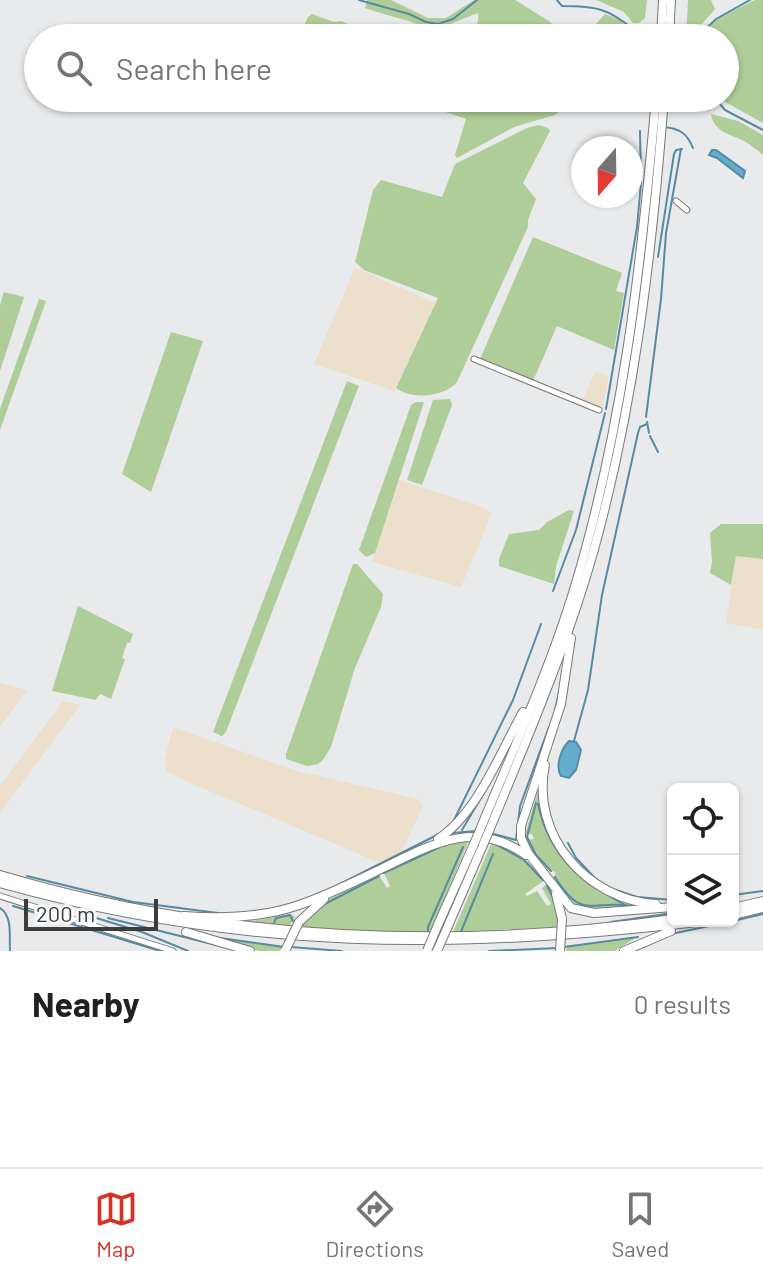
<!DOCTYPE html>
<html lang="en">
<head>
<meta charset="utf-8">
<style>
  body { margin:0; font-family:Barlow,sans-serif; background:#f6f6f6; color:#202124 }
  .controls { position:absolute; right:24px; bottom:24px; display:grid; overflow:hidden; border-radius:12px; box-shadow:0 2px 6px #0004 }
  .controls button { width:72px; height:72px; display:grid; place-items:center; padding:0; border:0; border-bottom:2px solid #e0e0e0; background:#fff; color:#202124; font:40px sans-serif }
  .compass { position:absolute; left:571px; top:136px; width:72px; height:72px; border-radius:50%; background:#fff; box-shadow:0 2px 6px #0004; rotate:200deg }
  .scale { position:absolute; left:24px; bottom:20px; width:134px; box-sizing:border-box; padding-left:8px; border:4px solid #3c3c3d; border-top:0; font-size:22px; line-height:28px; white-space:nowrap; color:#3c3c3d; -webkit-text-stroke:6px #f6f8f9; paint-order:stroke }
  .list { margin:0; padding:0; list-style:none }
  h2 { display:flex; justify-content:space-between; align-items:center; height:104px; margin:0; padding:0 32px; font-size:34px }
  h2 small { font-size:26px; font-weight:400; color:#757577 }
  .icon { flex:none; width:44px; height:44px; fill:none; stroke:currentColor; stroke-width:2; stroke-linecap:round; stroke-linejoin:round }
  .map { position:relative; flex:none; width:763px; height:951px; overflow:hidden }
  .search { position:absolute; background:#fff; box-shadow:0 2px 6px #0004; left:24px; right:24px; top:24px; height:88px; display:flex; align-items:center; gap:20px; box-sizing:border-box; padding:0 28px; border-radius:44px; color:#757577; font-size:30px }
  .sheet { height:216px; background:#fff }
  nav { display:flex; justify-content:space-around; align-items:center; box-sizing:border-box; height:112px; border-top:2px solid #e0e0e0; background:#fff; font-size:22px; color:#757577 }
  nav a { display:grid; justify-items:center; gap:4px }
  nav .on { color:#d93025 }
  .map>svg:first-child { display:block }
  .industrial { fill:#ecdfcb }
  .green { fill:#afcd98 }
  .water { fill:#63adce; stroke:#578ba2; stroke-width:2 }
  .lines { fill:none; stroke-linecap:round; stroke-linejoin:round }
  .stream { stroke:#578ba2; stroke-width:2 }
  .minor-casing { stroke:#77787a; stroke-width:7 }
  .highway-casing { stroke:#77787a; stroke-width:10 }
  .minor { stroke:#fff; stroke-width:5 }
  .highway { stroke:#fff; stroke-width:8 }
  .highway-bridge-casing { stroke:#77787a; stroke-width:10; stroke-linecap:butt }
  .highway-bridge { stroke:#fff; stroke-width:8 }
</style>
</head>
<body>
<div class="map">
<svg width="763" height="951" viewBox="0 0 763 951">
  <rect width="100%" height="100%" fill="#e9eaec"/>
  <g class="industrial">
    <path d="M355,268L436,303L394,391L314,364Z"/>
    <path d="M595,371L609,377L602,409L583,401Z"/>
    <path d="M399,480L477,505L492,513L461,587L372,562Z"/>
    <path d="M736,556L763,559V630L726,623Z"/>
    <path d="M0,683L27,690L0,727Z"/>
    <path d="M63,701L80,705L0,813V786Z"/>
    <path d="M173,727L297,771L418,799L423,806L400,855L378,862L181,779L167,771L164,763Z"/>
  </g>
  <g class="green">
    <path d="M367,0H391L428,18H446L474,0H515L549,21L567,38H458C473,33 479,29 478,13L432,31C413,20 387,16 365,8Z"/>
    <path d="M596,0H647L645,18L639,23H633L624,12Z"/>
    <path d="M688,0H711L715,9L690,38H686Z"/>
    <path d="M755,0H763V123L718,98H725V38H698L719,17Z"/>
    <path d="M312,14L334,22L342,21L374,38H298L308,17Z"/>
    <path d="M605,14L618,19L639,38H583Z"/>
    <path d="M405,98H575L555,115L514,127L457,158L455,155L466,119Z"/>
    <path d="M711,114L738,121L763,135V155C758,151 752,146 746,142C731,134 714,133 711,114Z"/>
    <path d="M539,125L548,128L550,131L523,183L536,199L528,220V227L457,382C445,397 411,400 396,388L438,298L364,270L355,262L373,190L381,180L442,197L455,164L527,128Z"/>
    <path d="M533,237L622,273L616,291L624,293L614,350L557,326L533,381L480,359Z"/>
    <path d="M4,292L24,297L0,371V305Z"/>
    <path d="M39,299L46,301L0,430V409Z"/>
    <path d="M171,332L203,341L151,492L122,474Z"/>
    <path d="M347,381L359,386L358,388L226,732L222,736L213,732Z"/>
    <path d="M450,399L452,405L422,485L407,480L433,400Z"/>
    <path d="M416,402H424L375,553L366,557L359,550L411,405Z"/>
    <path d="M569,510L574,511L556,566L554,584L499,566V559L509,534L539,530L547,522Z"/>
    <path d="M721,524H763V559L736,556L731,585L710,573L712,562L710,533Z"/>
    <path d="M353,564H357L383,594L381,607L355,668L331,747L323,760L318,764L307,766L286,759V754Z"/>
    <path d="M78,606L133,634L130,643H127L122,658L125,659L111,699L100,694L96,700L52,691Z"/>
    <path d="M540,785L543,814L589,883L604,893L638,907C596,910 576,920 553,877L556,874L554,871L550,872L527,843V840L534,839L532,834H525Z"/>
    <path d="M469,840L435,922L427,935L298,929C314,901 350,888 378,874L387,888L390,886L383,871L444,844Z"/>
    <path d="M492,842C513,850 530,861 545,880L525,894L527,896L537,891L547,906L551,904L542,888L547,884L556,900L559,927L453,932Z"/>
    <path d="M291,914L295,917L289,927L228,921H253Z"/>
    <path d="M208,936L281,946L280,951H259Z"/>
    <path d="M637,937L615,951H566L567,946Z"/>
  </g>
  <g class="water">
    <path d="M712,150H716L745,171L743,178L717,158L709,155Z"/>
    <path d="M569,741L576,742L581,750L576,770L569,778L561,776C555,766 561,749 569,741Z"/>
  </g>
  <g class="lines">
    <g class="stream">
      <path d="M359,0L409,14L426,22L438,24L453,19L477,0"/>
      <path d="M557,0L562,6C595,6 608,8 634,30"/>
      <path d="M646,27L649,38"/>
      <path d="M638,34L648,38"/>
      <path d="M696,38L716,19L750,0"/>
      <path d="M715,98L725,110L763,130"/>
      <path d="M663,127C679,128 687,133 693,148"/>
      <path d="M658,257L674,154L676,150L682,149"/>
      <path d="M606,409L637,227L641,183L640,131"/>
      <path d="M646,417L661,299L666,233L681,149"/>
      <path d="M647,422L649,433"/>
      <path d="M650,436L658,452"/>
      <path d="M553,591L576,530L605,413"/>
      <path d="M555,710L559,692"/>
      <path d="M574,741L588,690L602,595L638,433L640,427L647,424"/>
      <path d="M536,803L527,837L536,855L551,871"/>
      <path d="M538,804C550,858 580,880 625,905"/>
      <path d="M454,820L513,700L541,624"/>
      <path d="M462,830L485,791"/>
      <path d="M453,833L476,831"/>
      <path d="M490,833L516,840L520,806L549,727"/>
      <path d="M568,843L576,858L594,877"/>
      <path d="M497,845L524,860L543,880"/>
      <path d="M384,873L440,847"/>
      <path d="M27,876L133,902L218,913"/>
      <path d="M555,877C583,922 591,899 632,906"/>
      <path d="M336,886L437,835"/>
      <path d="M547,886L554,899"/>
      <path d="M616,890L637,897L673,900"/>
      <path d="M733,895L763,891"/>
      <path d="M323,905L379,876"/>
      <path d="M13,906L160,951"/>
      <path d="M0,908C13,916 9,937 10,951"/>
      <path d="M80,913L142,932L188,951"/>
      <path d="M108,918L224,947"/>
      <path d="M733,921L763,914"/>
      <path d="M611,922L673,913"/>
      <path d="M273,926L276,918L290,915L293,921"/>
      <path d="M428,934V927L463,847"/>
      <path d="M460,934L493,854"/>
      <path d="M671,934L733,921"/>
      <path d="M220,938L284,947"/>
      <path d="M291,947L342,951"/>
      <path d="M564,947L638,937"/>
      <path d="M489,951L558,948"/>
    </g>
    <g class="minor-casing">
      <g id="minor">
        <path d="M676,201L687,210"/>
        <path d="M474,359L599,410"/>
        <path d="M0,896L173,951"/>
      </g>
    </g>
    <g class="highway-casing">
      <g id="highway">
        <path d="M661,38L663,0"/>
        <path d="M669,38L671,0"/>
        <path d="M571,638L561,704L521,826V838L528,853L571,908L594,913L673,907"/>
        <path d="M545,765C530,835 587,900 656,904"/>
        <path d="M480,830C512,752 548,674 573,593C623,430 641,267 656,98"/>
        <path d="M489,831C527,739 566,648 593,553C635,403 652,252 664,98"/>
        <path d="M438,839C477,814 501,751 523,712"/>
        <path d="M0,875C220,940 446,951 673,919"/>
        <path d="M0,883C244,951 455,951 706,921"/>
        <path d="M556,894L562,919"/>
        <path d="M733,908L763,901"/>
        <path d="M733,915L763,908"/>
        <path d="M184,916C223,919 262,918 299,905C328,895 356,881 383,868C432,844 476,819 526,855"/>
        <path d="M299,922L324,899"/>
        <path d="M448,926L483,845"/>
        <path d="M437,927L474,844"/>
        <path d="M186,932L250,951"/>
        <path d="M624,951L671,931"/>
      </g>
    </g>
    <use href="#minor" class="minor"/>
    <use href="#highway" class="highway"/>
    <g class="highway-bridge-casing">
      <g id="highway-bridge">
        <path d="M474,844L480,830"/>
        <path d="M483,845L489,831"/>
        <path d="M285,951L299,922"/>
        <path d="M427,951L437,927"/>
        <path d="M437,951L448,926"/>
        <path d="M560,951L562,919"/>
      </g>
    </g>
    <use href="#highway-bridge" class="highway-bridge"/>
  </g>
</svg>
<div class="controls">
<button><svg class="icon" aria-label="locate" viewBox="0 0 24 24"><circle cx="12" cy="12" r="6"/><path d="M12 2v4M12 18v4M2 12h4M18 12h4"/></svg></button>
<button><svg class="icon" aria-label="layers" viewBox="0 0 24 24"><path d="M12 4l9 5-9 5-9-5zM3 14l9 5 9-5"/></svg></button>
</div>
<svg class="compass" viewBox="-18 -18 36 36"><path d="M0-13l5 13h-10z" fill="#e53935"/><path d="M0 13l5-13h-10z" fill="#757577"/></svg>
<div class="scale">200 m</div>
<div class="search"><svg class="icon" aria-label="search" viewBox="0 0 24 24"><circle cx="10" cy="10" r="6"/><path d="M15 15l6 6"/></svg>Search here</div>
</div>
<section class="sheet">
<h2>Nearby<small>0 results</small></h2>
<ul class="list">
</ul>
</section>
<nav>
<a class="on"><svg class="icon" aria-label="map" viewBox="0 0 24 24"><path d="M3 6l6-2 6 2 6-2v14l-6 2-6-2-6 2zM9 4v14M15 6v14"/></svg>Map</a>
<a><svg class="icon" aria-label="directions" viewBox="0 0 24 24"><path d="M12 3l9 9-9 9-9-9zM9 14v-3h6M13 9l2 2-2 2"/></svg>Directions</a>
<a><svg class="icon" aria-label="saved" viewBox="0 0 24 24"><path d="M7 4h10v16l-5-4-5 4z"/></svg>Saved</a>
</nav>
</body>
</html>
